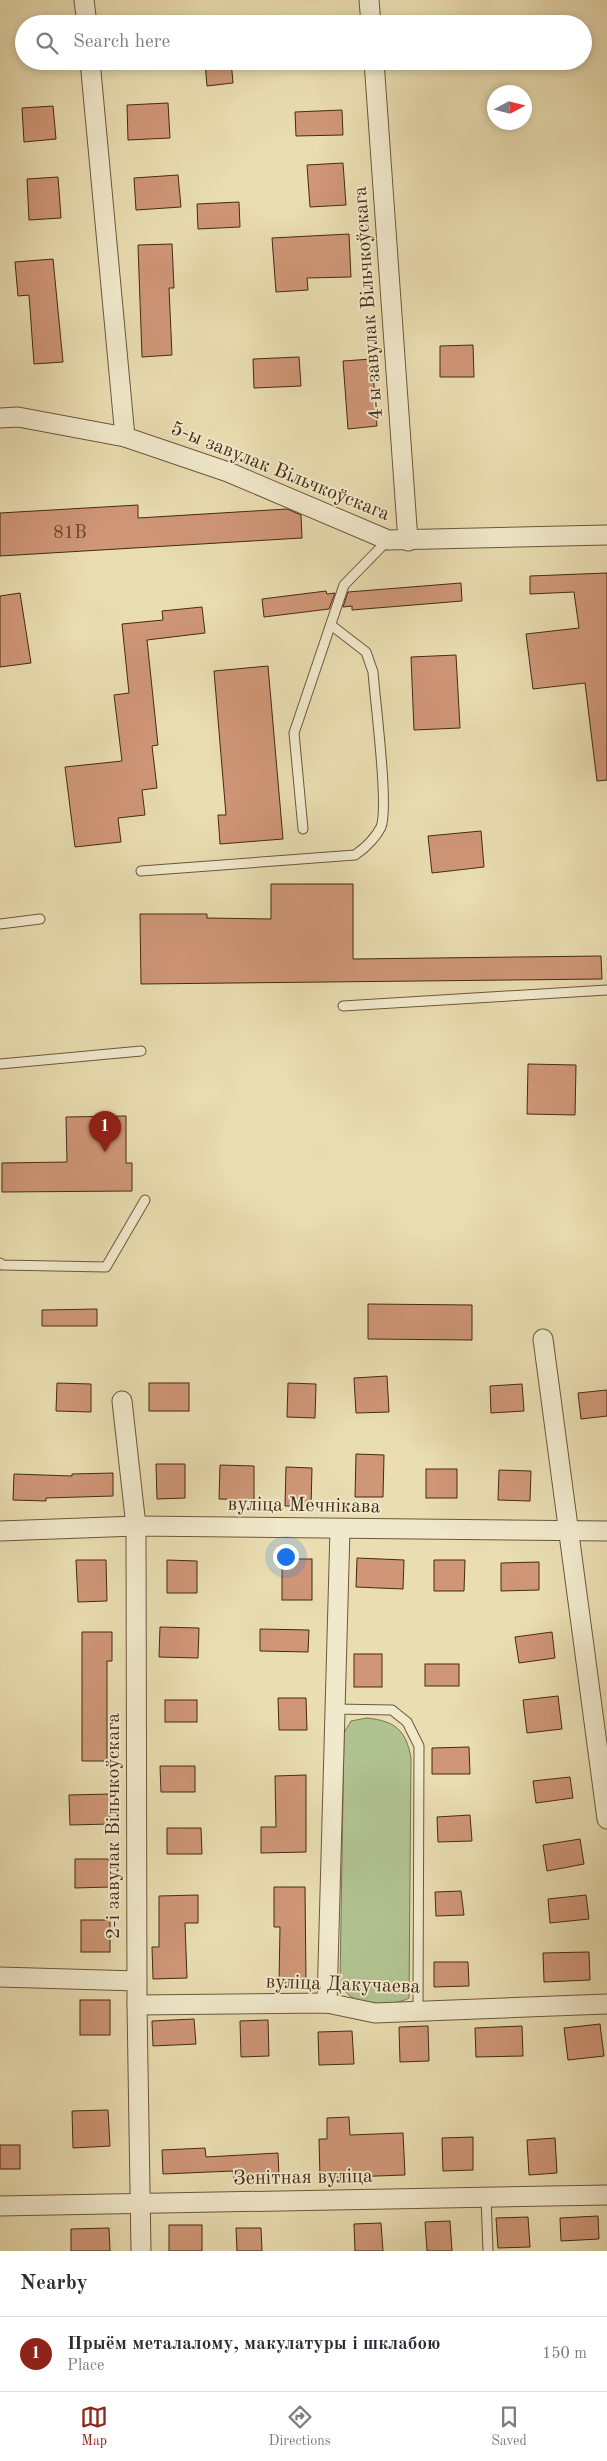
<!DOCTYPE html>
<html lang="en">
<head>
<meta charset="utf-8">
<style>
  body { margin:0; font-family:"Old Standard TT",serif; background:#f2f2f3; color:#2b2b33 }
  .compass { position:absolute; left:487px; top:85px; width:45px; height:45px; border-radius:50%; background:#fff; box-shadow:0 2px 8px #0003; rotate:83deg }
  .you { position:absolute; left:285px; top:1556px; width:18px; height:18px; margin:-12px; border:4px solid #fff; border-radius:50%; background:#1a73e8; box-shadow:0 0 0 8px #1a73e833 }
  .badge { display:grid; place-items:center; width:32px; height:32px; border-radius:50%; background:#8f2418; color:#fff; font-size:16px; font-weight:700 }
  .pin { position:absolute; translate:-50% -41px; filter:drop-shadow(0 1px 2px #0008) }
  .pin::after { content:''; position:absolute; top:26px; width:18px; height:15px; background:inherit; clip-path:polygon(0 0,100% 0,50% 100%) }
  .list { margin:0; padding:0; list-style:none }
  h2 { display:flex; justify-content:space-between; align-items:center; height:65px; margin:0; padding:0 20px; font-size:21px }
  h2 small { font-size:16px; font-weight:400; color:#7c7c81 }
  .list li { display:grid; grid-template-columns:32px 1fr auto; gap:15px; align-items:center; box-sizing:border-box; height:75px; padding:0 20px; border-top:1px solid #e1e1e2 }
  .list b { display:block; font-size:19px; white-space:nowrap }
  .list p { margin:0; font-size:16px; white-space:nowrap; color:#7c7c81 }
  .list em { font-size:16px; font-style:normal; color:#7c7c81 }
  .icon { flex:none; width:28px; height:28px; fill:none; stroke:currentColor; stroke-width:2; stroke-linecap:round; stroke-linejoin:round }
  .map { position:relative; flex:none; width:607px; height:2251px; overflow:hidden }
  .search { position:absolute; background:#fff; box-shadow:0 2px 8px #0003; left:15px; right:15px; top:15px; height:55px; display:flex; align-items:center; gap:12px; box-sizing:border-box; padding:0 18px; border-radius:28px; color:#7c7c81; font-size:19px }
  .sheet { height:140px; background:#fff }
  nav { display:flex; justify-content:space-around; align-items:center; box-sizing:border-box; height:70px; border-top:1px solid #e1e1e2; background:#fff; font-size:14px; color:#7c7c81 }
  nav a { display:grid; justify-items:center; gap:2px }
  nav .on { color:#8f2418 }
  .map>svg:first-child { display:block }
  .green { fill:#b0c290; stroke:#7a7652 }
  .building { fill:#cf9677; stroke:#442a14 }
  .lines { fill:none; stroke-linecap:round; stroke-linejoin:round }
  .service-casing { stroke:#6d573b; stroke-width:11 }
  .minor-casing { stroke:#6d573b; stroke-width:21 }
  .service { stroke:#f1e9cc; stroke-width:9 }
  .minor { stroke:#f1e9cc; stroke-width:19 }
  .labels { text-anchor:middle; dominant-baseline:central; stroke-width:4; stroke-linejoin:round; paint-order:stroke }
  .number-label { font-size:18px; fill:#67452d }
  .street-label { font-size:20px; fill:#442a14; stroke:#f1e9cc }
</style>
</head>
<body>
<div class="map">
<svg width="607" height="2251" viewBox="0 0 607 2251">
  <rect width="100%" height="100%" fill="#e9ddb1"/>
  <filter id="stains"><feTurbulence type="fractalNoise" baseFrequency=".004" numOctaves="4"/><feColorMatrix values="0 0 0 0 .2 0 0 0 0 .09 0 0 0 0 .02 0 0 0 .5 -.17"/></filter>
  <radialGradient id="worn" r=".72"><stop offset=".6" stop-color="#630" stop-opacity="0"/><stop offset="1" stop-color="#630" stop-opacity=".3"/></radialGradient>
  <path class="green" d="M367,1718C395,1721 406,1730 411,1758L409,1998C395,2006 364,2006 350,1996C346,1993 343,1987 340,1983L344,1733L351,1721Z"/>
  <g class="building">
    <path d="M231,61L233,83L207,86L205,63Z"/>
    <path d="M168,103L170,138L128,140L127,105Z"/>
    <path d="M53,106L56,139L24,142L22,108Z"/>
    <path d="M342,110L343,135L296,136L295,112Z"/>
    <path d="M343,163L346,205L310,207L307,165Z"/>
    <path d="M178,175L181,207L136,210L134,178Z"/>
    <path d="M58,177L61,218L29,220L27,179Z"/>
    <path d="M239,202L240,227L198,229L197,204Z"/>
    <path d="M349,234L351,277L307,278L308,290L276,292L272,238Z"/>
    <path d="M172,244L174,288H169L172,355L142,357L138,245Z"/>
    <path d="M53,259L63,362L34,364L29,295L18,296L15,262Z"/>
    <path d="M473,345L474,377H440V346Z"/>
    <path d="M299,357L301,386L254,388L253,359Z"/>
    <path d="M372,359L377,426L348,429L343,361Z"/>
    <path d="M138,505V518L287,509L301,515L302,538L0,556V513Z"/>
    <path d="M607,573V780L597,781L585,683L533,689L526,634L579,628L574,592L530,594V576Z"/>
    <path d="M461,583L462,601L352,610V606L343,607L348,592Z"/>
    <path d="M326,591L327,594L335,593L329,609L264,617L262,599Z"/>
    <path d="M20,593L31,663L0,667V596Z"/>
    <path d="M202,607L205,633L147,640L158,745L152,746L157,788L142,790L145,815L118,818L121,842L75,847L65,767L122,761L114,695L129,693L122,624L163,620L162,611Z"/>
    <path d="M456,655L460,728L414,730L411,657Z"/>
    <path d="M268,666L283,839L220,844L218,815H226L214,671Z"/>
    <path d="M481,831L484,867L432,873L428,836Z"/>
    <path d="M271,884H353V959L601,956L602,979L141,984L140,914H207V918L271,919Z"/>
    <path d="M528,1064L576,1065L575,1115L527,1114Z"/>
    <path d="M126,1116V1163H132V1191L2,1192V1163L67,1162L66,1117Z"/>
    <path d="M368,1304L472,1305V1340L368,1339Z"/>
    <path d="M97,1309V1326H42V1310Z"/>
    <path d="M387,1376L389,1412L356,1413L354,1378Z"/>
    <path d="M57,1383L91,1384V1412L56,1411Z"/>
    <rect x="149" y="1383" width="40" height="28"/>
    <path d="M288,1383L316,1384L315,1418L287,1417Z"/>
    <path d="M522,1384L524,1411L491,1413L490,1386Z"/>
    <path d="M607,1390V1416L581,1419L578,1393Z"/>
    <path d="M356,1454L384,1455L383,1497H355Z"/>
    <path d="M156,1464H185V1498L157,1499Z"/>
    <path d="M220,1465L254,1466V1500L219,1499Z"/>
    <path d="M286,1467L312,1468L311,1506H285Z"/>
    <rect x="426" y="1469" width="31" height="29"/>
    <path d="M499,1470L531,1471L530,1501L498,1500Z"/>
    <path d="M113,1473V1496L46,1498V1501L13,1500L14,1474L72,1476V1474Z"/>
    <path d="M357,1558L404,1560L403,1589L356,1587Z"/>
    <rect x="282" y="1559" width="30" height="41"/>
    <path d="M76,1560H106L107,1601L78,1602Z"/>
    <path d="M167,1560L197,1561V1593H167Z"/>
    <path d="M434,1560H465L464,1591H434Z"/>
    <path d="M539,1562V1590L501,1591V1563Z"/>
    <path d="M160,1627L199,1628L198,1658L159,1657Z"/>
    <path d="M260,1629L309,1630L308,1652L260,1651Z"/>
    <path d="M82,1632H112V1661H107V1761H82Z"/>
    <path d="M552,1632L555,1658L519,1663L515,1637Z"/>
    <rect x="354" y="1654" width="28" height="33"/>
    <rect x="425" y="1664" width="34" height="22"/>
    <path d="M558,1696L562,1729L527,1733L523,1700Z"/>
    <path d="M278,1698H306L307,1730H279Z"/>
    <rect x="165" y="1700" width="32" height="22"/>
    <path d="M469,1747L470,1774H432V1748Z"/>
    <path d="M160,1766H195V1792H161Z"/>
    <path d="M306,1775V1852L261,1853V1827H276L275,1776Z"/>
    <path d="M570,1777L573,1798L536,1803L533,1781Z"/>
    <path d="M110,1794V1824L70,1825L69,1795Z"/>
    <path d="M470,1815L472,1841L438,1842L437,1817Z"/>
    <path d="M167,1828H201L202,1854H167Z"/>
    <path d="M580,1839L584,1864L547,1871L543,1845Z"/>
    <path d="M75,1859H109L110,1887L75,1888Z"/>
    <path d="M274,1887H305L306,1983H279L280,1927H274Z"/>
    <path d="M461,1891L464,1915L436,1916L435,1892Z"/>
    <path d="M198,1895V1923H185L187,1978L153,1979L152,1947H159V1896Z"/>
    <path d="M586,1895L589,1919L550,1923L548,1899Z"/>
    <rect x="81" y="1920" width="29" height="32"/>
    <path d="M589,1952L590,1980L544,1982L543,1953Z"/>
    <path d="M434,1962H468L469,1986L434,1987Z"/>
    <rect x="80" y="2000" width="30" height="35"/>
    <path d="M194,2019L196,2044L153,2046L152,2021Z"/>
    <path d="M268,2020L269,2056L241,2057L240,2021Z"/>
    <path d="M600,2024L604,2056L568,2060L564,2028Z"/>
    <path d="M428,2026L429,2061L400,2062L399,2027Z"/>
    <path d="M522,2026L523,2056L476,2057L475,2028Z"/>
    <path d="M352,2031L354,2064L319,2065L318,2032Z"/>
    <path d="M108,2110L110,2146L73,2148L72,2111Z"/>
    <path d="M349,2117L350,2135L403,2133L405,2175L320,2178L319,2139H327V2118Z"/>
    <path d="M473,2137V2170L443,2171L442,2138Z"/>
    <path d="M555,2138L557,2173L529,2175L527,2140Z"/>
    <rect x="0" y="2145" width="20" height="24"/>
    <path d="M205,2148L206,2157L278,2153L279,2177L234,2179L233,2171L163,2174L162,2150Z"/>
    <path d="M598,2216L599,2239L561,2241L560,2218Z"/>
    <path d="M528,2217L530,2247L498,2248L496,2218Z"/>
    <path d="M450,2221L452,2251H427L425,2222Z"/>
    <path d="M381,2223L383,2251H355L354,2224Z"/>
    <rect x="169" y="2225" width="33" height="26"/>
    <path d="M109,2228L110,2251H71V2229Z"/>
    <path d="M236,2228H261L262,2251H237Z"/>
  </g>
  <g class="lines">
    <g class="service-casing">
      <g id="service">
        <path d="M303,829L294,733L344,585L388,540"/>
        <path d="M141,871L355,855C365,848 375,839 381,827C389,807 375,700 373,672L366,652L331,625"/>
        <path d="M0,924L40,919"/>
        <path d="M343,1006L607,990"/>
        <path d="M0,1064L141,1051"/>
        <path d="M0,1263L2,1265L106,1267L145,1200"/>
        <path d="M335,1709L392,1710L407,1722L419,1746L418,2011"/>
        <path d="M486,2197L488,2251"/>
      </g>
    </g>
    <g class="minor-casing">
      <g id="minor">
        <path d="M84,0L87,24"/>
        <path d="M369,0L371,24"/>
        <path d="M90,61L125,437"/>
        <path d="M374,61L408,541"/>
        <path d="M0,418L18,417L125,437L228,472L388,540L607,535"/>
        <path d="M543,1339L607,1819"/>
        <path d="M122,1401L136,1526L137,2005L141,2251"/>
        <path d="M0,1531L136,1526L607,1531"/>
        <path d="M0,1977L137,1981"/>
        <path d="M327,2003L340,1529"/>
        <path d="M137,2005L327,2003L375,2013L607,2004"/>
        <path d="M0,2206L607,2195"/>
      </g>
    </g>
    <use href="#service" class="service"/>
    <use href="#minor" class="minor"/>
  </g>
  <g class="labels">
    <g class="number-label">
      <text x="70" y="533">81В</text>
    </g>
    <g class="street-label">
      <text transform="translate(369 303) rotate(-94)">4-ы завулак Вільчкоўскага</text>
      <text transform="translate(280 472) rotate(22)">5-ы завулак Вільчкоўскага</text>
      <text transform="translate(304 1506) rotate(1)">вуліца Мечнікава</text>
      <text transform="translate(114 1826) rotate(-90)">2-і завулак Вільчкоўскага</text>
      <text transform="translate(343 1985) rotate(2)">вуліца Дакучаева</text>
      <text transform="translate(303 2178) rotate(-1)">Зенітная вуліца</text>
    </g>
  </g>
  <rect width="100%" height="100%" filter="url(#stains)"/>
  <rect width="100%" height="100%" fill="url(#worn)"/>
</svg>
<svg class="compass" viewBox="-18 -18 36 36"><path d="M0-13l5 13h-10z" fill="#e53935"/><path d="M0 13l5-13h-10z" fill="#7c7c81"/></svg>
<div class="you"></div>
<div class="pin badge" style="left:105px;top:1152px">1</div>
<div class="search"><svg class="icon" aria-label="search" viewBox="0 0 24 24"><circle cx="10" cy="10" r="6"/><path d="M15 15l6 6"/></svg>Search here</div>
</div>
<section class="sheet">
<h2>Nearby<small></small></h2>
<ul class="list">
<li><span class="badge">1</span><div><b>Прыём металалому, макулатуры і шклабою</b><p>Place</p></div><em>150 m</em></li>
</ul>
</section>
<nav>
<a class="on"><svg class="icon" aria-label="map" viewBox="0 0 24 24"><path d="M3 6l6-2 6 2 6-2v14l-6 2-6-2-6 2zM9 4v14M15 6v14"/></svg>Map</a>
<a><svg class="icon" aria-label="directions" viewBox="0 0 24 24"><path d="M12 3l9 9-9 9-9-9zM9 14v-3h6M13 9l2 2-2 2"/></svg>Directions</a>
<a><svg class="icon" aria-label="saved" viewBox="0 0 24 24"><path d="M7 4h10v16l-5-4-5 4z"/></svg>Saved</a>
</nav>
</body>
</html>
